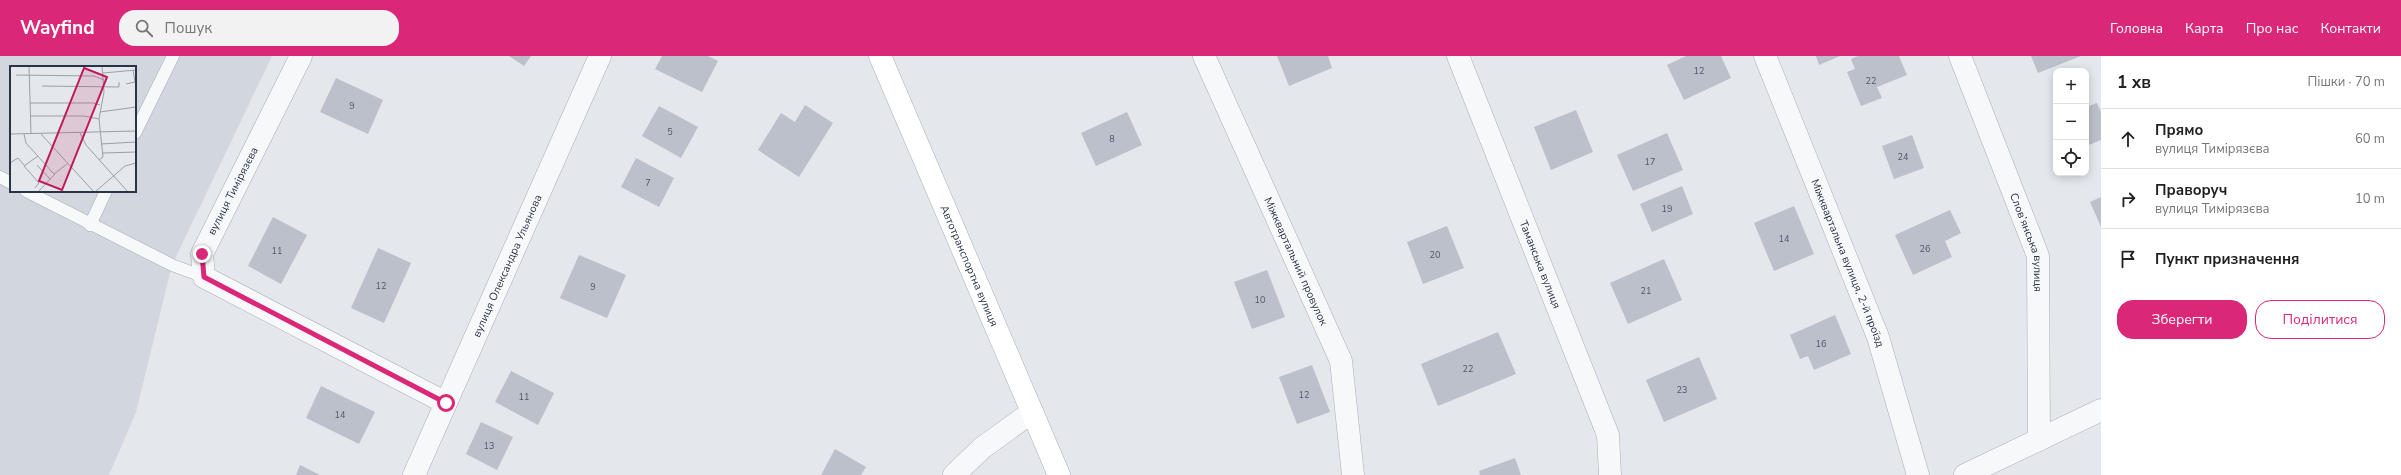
<!DOCTYPE html>
<html lang="uk">
<head>
<meta charset="utf-8">
<style>
  body { margin:0; font-family:"Nunito Sans",sans-serif; background:#f2f2f2; color:#222 }
  .controls { position:absolute; right:12px; top:12px; display:grid; overflow:hidden; border-radius:8px; box-shadow:0 2px 10px #0003 }
  .controls button { width:36px; height:36px; display:grid; place-items:center; padding:0; border:0; border-bottom:1px solid #e0e0e0; background:#fff; color:#222; font:20px sans-serif }
  .stop { position:absolute; width:12px; height:12px; margin:-9px; border:3px solid #db2777; border-radius:50%; background:#fff }
  .stop.end { background:#db2777; border-color:#fff; box-shadow:0 1px 4px #0008 }
  .list { margin:0; padding:0; list-style:none }
  h2 { display:flex; justify-content:space-between; align-items:center; height:52px; margin:0; padding:0 16px; font-size:17px }
  h2 small { font-size:13px; font-weight:400; color:#767676 }
  .list li { display:grid; grid-template-columns:26px 1fr auto; gap:12px; align-items:center; box-sizing:border-box; height:60px; padding:0 16px; border-top:1px solid #e0e0e0 }
  .list b { display:block; font-size:15px; white-space:nowrap }
  .list p { margin:0; font-size:13px; white-space:nowrap; color:#767676 }
  .list em { font-size:13px; font-style:normal; color:#767676 }
  .actions { display:flex; gap:8px; padding:12px 16px }
  .actions a { flex:1; padding:9px 0; border:1px solid #db2777; border-radius:16px; text-align:center; font-size:14px; color:#db2777 }
  .actions .main { background:#db2777; color:#fff }
  .icon { flex:none; width:22px; height:22px; fill:none; stroke:currentColor; stroke-width:2; stroke-linecap:round; stroke-linejoin:round }
  .map { position:relative; flex:none; width:2101px; height:419px; overflow:hidden }
  header { display:flex; align-items:center; gap:24px; box-sizing:border-box; height:56px; padding:0 20px; background:#db2777; color:#fff }
  header strong { font-size:19px }
  nav { display:flex; gap:22px; margin-inline-start:auto; font-size:14px }
  .search { width:280px; height:36px; background:#f2f2f2; display:flex; align-items:center; gap:10px; box-sizing:border-box; padding:0 14px; border-radius:16px; color:#767676; font-size:15px }
  main { display:flex }
  aside { flex:1; background:#fff }
  .map>svg:first-child { display:block }
  .built { fill:#d2d6de; fill-rule:evenodd }
  .building { fill:#bbc0ca }
  .lines { fill:none; stroke-linecap:round; stroke-linejoin:round }
  .lane-casing { stroke:#a9aeb7; stroke-width:13 }
  .street-casing { stroke:#a9aeb7; stroke-width:23 }
  .secondary-casing { stroke:#a9aeb7; stroke-width:23 }
  .lane { stroke:#f7f8fa; stroke-width:12 }
  .street { stroke:#f7f8fa; stroke-width:22 }
  .secondary { stroke:#fff; stroke-width:22 }
  .route { stroke:#db2777; stroke-width:5 }
  .labels { text-anchor:middle; dominant-baseline:central; stroke-width:4; stroke-linejoin:round; paint-order:stroke }
  .number-label { font-size:9px; fill:#4f5766 }
  .street-label { font-size:11px; fill:#2b3445; stroke:#f4f6f9 }
  .inset-road { fill:none; stroke:#9a9fa9; stroke-width:1 }
  .view { fill:#c2185b; fill-opacity:0.15; stroke:#c2185b; stroke-width:2 }
  .inset-edge { fill:none; stroke:#2b3445; stroke-width:2 }
</style>
</head>
<body>
<header>
<strong>Wayfind</strong>
<div class="search"><svg class="icon" aria-label="search" viewBox="0 0 24 24"><circle cx="10" cy="10" r="6"/><path d="M15 15l6 6"/></svg>Пошук</div>
<nav><a>Головна</a><a>Карта</a><a>Про нас</a><a>Контакти</a></nav>
</header>
<main>
<div class="map">
<svg width="2101" height="419" viewBox="0 0 2101 419">
  <rect width="100%" height="100%" fill="#e4e7ec"/>
  <path class="built" d="M0,0H272L172,209L136,356L109,419H0ZM11,11H135V135H11Z"/>
  <g class="building">
    <path d="M509,0H531L524,10Z"/>
    <path d="M662,0H708L718,5L702,36L655,13Z"/>
    <path d="M1277,0H1328L1332,12L1289,30Z"/>
    <path d="M1686,0H1721L1731,22L1684,44L1667,9Z"/>
    <path d="M1816,0H1840L1819,9Z"/>
    <path d="M1858,0H1899L1907,19L1877,31L1882,42L1861,50L1847,16L1855,13L1851,3Z"/>
    <path d="M2031,0H2081L2038,17Z"/>
    <path d="M336,22L383,44L368,78L320,56Z"/>
    <path d="M2097,47L2101,56V84L2086,90V51Z"/>
    <path d="M805,49L833,67L799,121L758,94L781,57L795,66Z"/>
    <path d="M659,50L698,71L681,102L642,80Z"/>
    <path d="M1576,54L1593,96L1551,114L1534,71Z"/>
    <path d="M1127,56L1142,89L1096,110L1081,77Z"/>
    <path d="M1667,77L1683,114L1633,135L1617,99Z"/>
    <path d="M1912,79L1924,112L1894,123L1882,90Z"/>
    <path d="M636,102L674,122L659,151L621,131Z"/>
    <path d="M1682,130L1693,158L1652,176L1640,148Z"/>
    <path d="M2101,141V171L2090,146Z"/>
    <path d="M1794,150L1814,198L1774,215L1754,167Z"/>
    <path d="M1950,154L1961,177L1945,185L1952,201L1913,219L1895,179Z"/>
    <path d="M273,161L307,179L281,228L248,210Z"/>
    <path d="M1447,170L1464,212L1423,228L1407,186Z"/>
    <path d="M378,192L411,207L384,267L351,252Z"/>
    <path d="M579,199L626,219L607,262L560,242Z"/>
    <path d="M1664,203L1682,244L1628,268L1610,227Z"/>
    <path d="M1267,214L1285,261L1252,273L1234,226Z"/>
    <path d="M1835,259L1851,298L1814,314L1808,300L1800,303L1790,279Z"/>
    <path d="M1498,276L1516,318L1438,350L1421,308Z"/>
    <path d="M1699,301L1717,343L1664,366L1646,324Z"/>
    <path d="M1312,309L1330,356L1297,368L1279,321Z"/>
    <path d="M511,315L554,337L538,369L495,346Z"/>
    <path d="M321,330L375,356L359,388L306,362Z"/>
    <path d="M481,366L513,381L497,414L466,398Z"/>
    <path d="M835,393L866,411L861,419H821Z"/>
    <path d="M1515,402L1521,419H1480L1479,415Z"/>
    <path d="M300,409L320,419H296Z"/>
  </g>
  <g class="lines">
    <g class="lane-casing">
      <g id="lane">
        <path d="M135,77L173,0"/>
        <path d="M0,121L11,127"/>
        <path d="M26,135L172,209L204,221"/>
        <path d="M90,169L106,135"/>
      </g>
    </g>
    <g class="street-casing">
      <g id="street">
        <path d="M301,0L202,198L204,221L446,347"/>
        <path id="s1" d="M1204,0L1341,305L1353,419"/>
        <path id="s2" d="M1458,0L1608,379L1610,419"/>
        <path id="s3" d="M1765,0L1878,281L1918,419"/>
        <path id="s4" d="M1960,0L2038,200L2039,384"/>
        <path id="s5" d="M414,419L600,0"/>
        <path d="M954,419L982,392L1032,356"/>
        <path d="M1965,419L2101,354"/>
      </g>
    </g>
    <g class="secondary-casing">
      <g id="secondary">
        <path id="s6" d="M880,0L1059,419"/>
      </g>
    </g>
    <use href="#lane" class="lane"/>
    <use href="#street" class="street"/>
    <use href="#secondary" class="secondary"/>
  </g>
  <g class="lines">
    <path class="route" d="M202,198L204,221L446,347"/>
  </g>
  <g class="labels">
    <g class="number-label">
      <text x="1699" y="15">12</text>
      <text x="1871" y="25">22</text>
      <text x="352" y="50">9</text>
      <text x="670" y="76">5</text>
      <text x="1112" y="83">8</text>
      <text x="1903" y="101">24</text>
      <text x="1650" y="106">17</text>
      <text x="648" y="127">7</text>
      <text x="1667" y="153">19</text>
      <text x="1784" y="183">14</text>
      <text x="1925" y="193">26</text>
      <text x="277" y="195">11</text>
      <text x="1435" y="199">20</text>
      <text x="381" y="230">12</text>
      <text x="593" y="231">9</text>
      <text x="1646" y="235">21</text>
      <text x="1260" y="244">10</text>
      <text x="1821" y="288">16</text>
      <text x="1468" y="313">22</text>
      <text x="1682" y="334">23</text>
      <text x="1304" y="339">12</text>
      <text x="524" y="341">11</text>
      <text x="340" y="359">14</text>
      <text x="489" y="390">13</text>
    </g>
    <g class="street-label">
      <text transform="translate(233 135) rotate(-63)">вулиця Тимірязєва</text>
      <text stroke="none"><textPath href="#s4" startOffset="199">Слов’янська вулиця</textPath></text>
      <text stroke="none"><textPath href="#s1" startOffset="225">Міжквартальний провулок</textPath></text>
      <text stroke="none"><textPath href="#s3" startOffset="223">Міжквартальна вулиця, 2-й проїзд</textPath></text>
      <text stroke="none"><textPath href="#s2" startOffset="224">Таманська вулиця</textPath></text>
      <text stroke="none"><textPath href="#s5" startOffset="229">вулиця Олександра Ульянова</textPath></text>
      <text stroke="none"><textPath href="#s6" startOffset="228">Автотранспортна вулиця</textPath></text>
    </g>
  </g>
  <g transform="translate(10 10)">
    <rect width="126" height="126" fill="#e4e7ec"/>
    <path class="inset-road" d="M19,0L21,68M93,7L126,4M6,9L84,10L94,14M116,18L125,16L123,4M32,20L109,21V16M20,37H84L90,39M90,46L126,41M20,50H74L89,53M70,67L76,79L118,126M0,68L126,65M14,68L16,77L44,108L57,98M31,68L84,126M91,78L126,76M93,87L126,86M89,94L93,91L89,53L94,26L92,0M0,97L8,92L14,99M27,99L40,113M25,122L29,117L14,100L28,90M28,126L45,108M85,126L115,100L126,97"/>
    <path class="view" d="M74,2L97,11L52,124L29,115Z"/>
    <rect width="126" height="126" class="inset-edge"/>
  </g>
</svg>
<div class="controls">
<button>+</button>
<button>−</button>
<button><svg class="icon" aria-label="locate" viewBox="0 0 24 24"><circle cx="12" cy="12" r="6"/><path d="M12 2v4M12 18v4M2 12h4M18 12h4"/></svg></button>
</div>
<div class="stop" style="left:446px;top:347px"></div>
<div class="stop end" style="left:202px;top:198px"></div>
</div>
<aside>
<h2>1 хв<small>Пішки · 70 m</small></h2>
<ul class="list">
<li><svg class="icon" aria-label="ahead" viewBox="0 0 24 24"><path d="M12 20V5M6 11l6-6 6 6"/></svg><div><b>Прямо</b><p>вулиця Тимірязєва</p></div><em>60 m</em></li>
<li><svg class="icon" aria-label="right" viewBox="0 0 24 24"><path d="M7 20v-9h11M14 6l5 5-5 5"/></svg><div><b>Праворуч</b><p>вулиця Тимірязєва</p></div><em>10 m</em></li>
<li><svg class="icon" aria-label="arrive" viewBox="0 0 24 24"><path d="M6 21V4h12l-3 4 3 4H6"/></svg><div><b>Пункт призначення</b></div></li>
</ul>
<div class="actions"><a class="main">Зберегти</a><a>Поділитися</a></div>
</aside>
</main>
</body>
</html>
